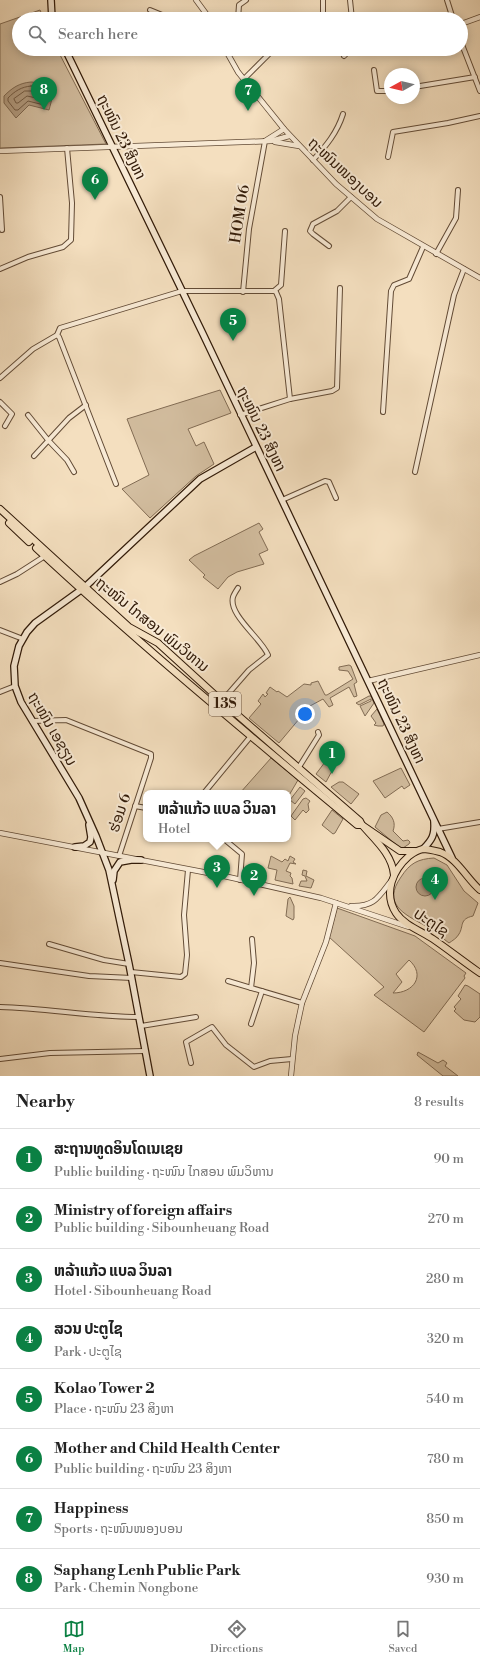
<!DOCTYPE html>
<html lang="en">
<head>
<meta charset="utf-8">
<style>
  body { margin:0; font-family:"Libre Bodoni","Noto Sans Lao",serif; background:#f2f2f2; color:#222 }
  .compass { position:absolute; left:384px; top:68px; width:36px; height:36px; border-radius:50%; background:#fff; box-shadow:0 2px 10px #0003; rotate:262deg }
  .you { position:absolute; left:305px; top:714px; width:14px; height:14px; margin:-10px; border:3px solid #fff; border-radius:50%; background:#1a73e8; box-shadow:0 0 0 6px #1a73e833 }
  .badge { display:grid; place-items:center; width:26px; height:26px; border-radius:50%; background:#0b8043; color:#fff; font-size:13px; font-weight:700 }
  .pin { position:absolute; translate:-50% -33px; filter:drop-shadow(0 1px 2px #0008) }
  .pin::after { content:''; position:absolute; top:21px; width:14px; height:12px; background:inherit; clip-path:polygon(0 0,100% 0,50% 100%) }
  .popup { position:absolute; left:143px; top:790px; width:148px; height:52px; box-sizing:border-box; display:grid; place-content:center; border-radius:8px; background:#fff; filter:drop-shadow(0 1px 3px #0005); font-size:13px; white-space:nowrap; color:#767676 }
  .popup b { font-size:15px; color:#222 }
  .popup::after { content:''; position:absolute; left:50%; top:100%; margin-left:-8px; border:8px solid transparent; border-top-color:#fff }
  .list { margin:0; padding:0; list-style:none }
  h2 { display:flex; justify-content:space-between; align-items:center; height:52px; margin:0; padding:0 16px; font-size:17px }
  h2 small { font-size:13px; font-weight:400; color:#767676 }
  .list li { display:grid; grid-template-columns:26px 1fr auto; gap:12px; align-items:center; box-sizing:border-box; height:60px; padding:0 16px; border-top:1px solid #e0e0e0 }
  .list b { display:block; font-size:15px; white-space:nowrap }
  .list p { margin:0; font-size:13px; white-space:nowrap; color:#767676 }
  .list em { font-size:13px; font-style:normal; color:#767676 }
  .icon { flex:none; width:22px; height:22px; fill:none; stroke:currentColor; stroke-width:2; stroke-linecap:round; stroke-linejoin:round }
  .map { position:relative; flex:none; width:480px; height:1076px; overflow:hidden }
  .search { position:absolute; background:#fff; box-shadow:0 2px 10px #0003; left:12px; right:12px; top:12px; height:44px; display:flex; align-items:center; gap:10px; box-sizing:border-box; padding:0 14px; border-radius:22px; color:#767676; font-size:15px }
  .sheet { height:532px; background:#fff }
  nav { display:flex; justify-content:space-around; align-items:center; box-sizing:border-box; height:56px; border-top:1px solid #e0e0e0; background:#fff; font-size:11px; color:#767676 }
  nav a { display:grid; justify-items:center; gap:2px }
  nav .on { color:#0b8043 }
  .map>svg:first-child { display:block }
  .green { fill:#d3bea0; stroke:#826c54; fill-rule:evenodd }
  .water { fill:#b29c81; stroke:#7e6851 }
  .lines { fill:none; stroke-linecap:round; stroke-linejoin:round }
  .shore { stroke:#725b44; stroke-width:1 }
  .minor-casing { stroke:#624b36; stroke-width:6 }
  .tertiary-casing { stroke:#624b36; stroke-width:6 }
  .secondary-casing { stroke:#311a08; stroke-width:8 }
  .trunk-casing { stroke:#311a08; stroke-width:8 }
  .minor { stroke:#f8ead5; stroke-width:4 }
  .tertiary { stroke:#f8ead5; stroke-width:4.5 }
  .secondary { stroke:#f8ead5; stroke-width:5.5 }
  .trunk { stroke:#f4dfbf; stroke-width:6 }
  .labels { text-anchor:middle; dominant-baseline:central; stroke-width:4; stroke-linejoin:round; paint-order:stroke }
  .shield { fill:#f8ead5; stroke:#6d5846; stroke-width:1 }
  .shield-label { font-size:14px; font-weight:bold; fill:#311a08 }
  .street-label { font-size:15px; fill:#311a08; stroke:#f8ead5 }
</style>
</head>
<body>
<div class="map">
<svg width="480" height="1076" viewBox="0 0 480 1076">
  <rect width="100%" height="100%" fill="#f4dfbf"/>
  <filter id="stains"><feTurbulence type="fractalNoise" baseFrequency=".005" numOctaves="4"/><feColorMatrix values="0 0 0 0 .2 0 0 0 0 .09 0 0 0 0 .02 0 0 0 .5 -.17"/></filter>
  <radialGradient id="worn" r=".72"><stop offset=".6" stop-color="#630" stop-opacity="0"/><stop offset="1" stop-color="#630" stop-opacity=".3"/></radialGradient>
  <g class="green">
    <path d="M40,10L44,19H19V49H57L106,144L0,148V24Z"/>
    <path d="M220,390L231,413L188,429L196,446L204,442L214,464L196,476L150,518L122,489L149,475L127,419Z"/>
    <path d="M259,523L263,529L259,532L268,550L259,554L264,564L237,572L228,577L218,589L203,577L205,575L189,560L194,556Z"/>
    <path d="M349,665L351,666L357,682L354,684L357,696L354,697L349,687L330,698L333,705L329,707L323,699L310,706L279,743L249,718L261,704L258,701L263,694L265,697L268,694L266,693L270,687L277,692L278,691L287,697L304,684L311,685V683L318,681L325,695H327L353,679L348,671L339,670V667Z"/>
    <path d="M369,696H371L374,703L365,716L360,706L371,701V699L359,705L356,703Z"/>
    <path d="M377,709L384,724L383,726H378L374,725L376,723L371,716Z"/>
    <path d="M271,758L298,780L288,797V793H240Z"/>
    <path d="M325,762L332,766L333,769L326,782L316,774Z"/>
    <path d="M401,768L410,785L404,789L402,786L385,798L373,781Z"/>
    <path d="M339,782H343L359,794L351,804L331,787Z"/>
    <path d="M300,787L305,791L295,804L290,800Z"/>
    <path d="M306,798L310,801L308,804L309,810L306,813L303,810L295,820L291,816L303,799Z"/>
    <path d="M332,810L343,819L335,833L333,834L322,825Z"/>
    <path d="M387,812C393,817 396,823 393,831L403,841L408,840L410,842L409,844L403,848L399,847L375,827L381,815Z"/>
    <path d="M271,856L282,862L285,859L288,861L290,856L295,859L293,862L296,864L290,863L286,871L291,873L290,876L292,878L293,884L275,880L277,870L268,868Z"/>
    <path d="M434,858L447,865L464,891L478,903L473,916C459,919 464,926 459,934C457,938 452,941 449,943C441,937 433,930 424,925C404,914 382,904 401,877C410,863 418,859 434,858Z"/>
    <path d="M303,870L307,871L306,876L314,880L311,888L299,886L301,881H307L305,876L302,875Z"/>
    <path d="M290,897L294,906V918L293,920L286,916L288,899Z"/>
    <path d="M337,908L415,936L466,973L464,976L465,978L424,1032L374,995L384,987L329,937ZM409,960C426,975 414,993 393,993L402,982L396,974Z"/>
    <path d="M465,985L468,986L480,994V1017L475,1022L464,1020L454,1011L456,1009L454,1007L461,999L458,996Z"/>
    <path d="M418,1052L438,1063L443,1060L447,1063L445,1066L458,1076H443L417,1055Z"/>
  </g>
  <g class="water">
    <path d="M31,82C55,84 55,89 49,110L29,105L16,118L4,103V96C12,88 19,83 31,82Z"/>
    <circle cx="425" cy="887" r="9"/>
  </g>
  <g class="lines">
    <g class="shore">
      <path d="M31,86L39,87L48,91L49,95L46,104L44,105L28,101L18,110H15L8,101V98C15,91 21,87 31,86Z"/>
      <path d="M25,91H31L43,93L44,95L41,99L27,96L18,103H16L14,99Z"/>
    </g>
    <g class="minor-casing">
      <g id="minor">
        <path d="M350,0L352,19"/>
        <path d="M447,0L453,19"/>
        <path d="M150,10L172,19"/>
        <path d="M238,19L239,5L246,0"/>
        <path d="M323,19V0"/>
        <path d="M440,19L452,16"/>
        <path d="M461,42L480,91"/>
        <path d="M394,49L395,52"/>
        <path d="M344,56L351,49"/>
        <path d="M374,70L377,91H390"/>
        <path d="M244,79L274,49"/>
        <path d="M414,87L475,77"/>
        <path d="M388,157L393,132L448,123L480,116"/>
        <path d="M313,160C326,146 337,133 343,114"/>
        <path d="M0,197L2,230"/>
        <path d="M329,246L313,234L310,231L313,224L337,211L351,197"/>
        <path d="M436,254L456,218L458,190"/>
        <path d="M0,269L28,257L63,247L71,240L72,203L67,148"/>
        <path d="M274,291L276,292L279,299L290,399"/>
        <path d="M243,292L249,229L265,141"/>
        <path d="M57,335L59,337L116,484"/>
        <path d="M0,378L33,349L57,335L60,328L182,291H274L281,285L285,231"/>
        <path d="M0,402L12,414L5,426"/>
        <path d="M383,412L391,291L394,285L409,279L423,247"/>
        <path d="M28,415L48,440L67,460L74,472"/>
        <path d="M240,415L290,399L332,391L337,388L340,288"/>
        <path d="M34,456L69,418L86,405"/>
        <path d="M415,472L454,295L464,269"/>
        <path d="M282,500L325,481L329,482L336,498"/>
        <path d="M0,582L17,574L45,556"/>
        <path d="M0,630L23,639"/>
        <path d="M0,692L15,686"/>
        <path d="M222,701L249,670L268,655C262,639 228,615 233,597C234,594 236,591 238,588"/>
        <path d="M32,721L66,720L151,754V758L119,856"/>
        <path d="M299,767L319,735L318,732"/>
        <path d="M204,793L251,736"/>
        <path d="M135,806L146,808"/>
        <path d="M438,829L480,822"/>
        <path d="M224,839L242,854L240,880"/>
        <path d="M49,944L104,960L129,964"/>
        <path d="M0,963L89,976L132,978"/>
        <path d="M131,972L181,977L185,974L187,955L184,915L188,870"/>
        <path d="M228,981L302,1003"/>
        <path d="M251,988L254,963L252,939"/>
        <path d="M0,1007C47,1008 92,1017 139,1017"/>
        <path d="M251,1024L262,991"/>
        <path d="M141,1026L196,1017"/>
        <path d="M0,1059L50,1053L145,1051"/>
        <path d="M191,1063L186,1042L212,1027L226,1045L254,1067L270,1061L292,1059"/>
      </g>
    </g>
    <g class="tertiary-casing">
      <g id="tertiary">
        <path d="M196,0L210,19"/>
        <path d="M461,24L480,17"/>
        <path d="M225,49L238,72L284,129L336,184L377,219L480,278"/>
        <path d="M265,141L284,129"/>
        <path d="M275,142L299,146"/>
        <path d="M0,151L271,141L289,136"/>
        <path d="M368,681L480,655"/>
        <path d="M0,833L224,876L321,898L409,927"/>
        <path d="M351,906C374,907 378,898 391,881"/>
        <path d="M291,1076L295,1036L302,1003L326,942L336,903"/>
      </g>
    </g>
    <g class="secondary-casing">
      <g id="secondary">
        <path d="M51,0L52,19"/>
        <path d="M65,49L203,334L452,858"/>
        <path d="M75,847L84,846L90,842L91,837L89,825"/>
        <path d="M423,849C432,840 435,835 434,822"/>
        <path d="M113,880L114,871L120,862L131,860H141"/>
        <path d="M150,1076L129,964L109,870L96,836L79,798L21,702L15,686L14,666L19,646L27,632L35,623L85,587L200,479L256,447"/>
      </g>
    </g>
    <g class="trunk-casing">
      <g id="trunk">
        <path d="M0,509L129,627L158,643L226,705L360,821L362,825C375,840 392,854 394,875"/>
        <path d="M9,523L29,542"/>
        <path d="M36,548C139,644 248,734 357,825H362L400,851H415"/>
        <path d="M480,890C467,879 457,858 440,852C436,851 427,849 423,849C417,850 413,853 409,856C393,870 383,893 396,913C404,925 421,931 433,939C449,950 464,962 480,973"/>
      </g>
    </g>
    <use href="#minor" class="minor"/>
    <use href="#tertiary" class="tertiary"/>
    <use href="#secondary" class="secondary"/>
    <use href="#trunk" class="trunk"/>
  </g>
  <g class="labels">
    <rect class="shield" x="209" y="692" width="32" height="24" rx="3"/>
    <g class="shield-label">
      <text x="225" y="704">13S</text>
    </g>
    <g class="street-label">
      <text transform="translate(121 137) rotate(64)">ຖະໜົນ 23 ສິງຫາ</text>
      <text transform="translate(345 173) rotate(43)">ຖະໜົນໜອງບອນ</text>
      <text transform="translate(240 214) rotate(-81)">HOM 06</text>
      <text transform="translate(261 429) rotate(64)">ຖະໜົນ 23 ສິງຫາ</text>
      <text transform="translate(152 625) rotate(39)">ຖະໜົນ ໄກສອນ ພົມວິຫານ</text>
      <text transform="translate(401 721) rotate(65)">ຖະໜົນ 23 ສິງຫາ</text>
      <text transform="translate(52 729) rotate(60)">ຖະໜົນ ເອຊຽນ</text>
      <text transform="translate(120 813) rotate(-72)">ຮ່ອມ 6</text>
      <text transform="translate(431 923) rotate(34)">ປະຕູໄຊ</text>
    </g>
  </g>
  <rect width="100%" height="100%" filter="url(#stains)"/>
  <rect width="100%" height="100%" fill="url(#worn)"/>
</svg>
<svg class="compass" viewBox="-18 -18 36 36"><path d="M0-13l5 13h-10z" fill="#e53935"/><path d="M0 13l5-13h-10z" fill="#767676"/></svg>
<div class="you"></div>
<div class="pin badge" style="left:332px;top:774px">1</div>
<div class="pin badge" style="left:254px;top:896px">2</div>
<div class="pin badge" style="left:217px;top:888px">3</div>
<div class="popup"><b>ຫລ້າແກ້ວ ແບລ ວິນລາ</b>Hotel</div>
<div class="pin badge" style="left:435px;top:900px">4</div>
<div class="pin badge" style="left:233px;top:341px">5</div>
<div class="pin badge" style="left:95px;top:200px">6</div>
<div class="pin badge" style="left:248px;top:111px">7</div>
<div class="pin badge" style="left:44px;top:110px">8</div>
<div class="search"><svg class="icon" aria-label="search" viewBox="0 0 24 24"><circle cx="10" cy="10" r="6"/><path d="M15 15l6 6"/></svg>Search here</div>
</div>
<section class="sheet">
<h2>Nearby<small>8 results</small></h2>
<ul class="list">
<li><span class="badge">1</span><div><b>ສະຖານທູດອິນໂດເນເຊຍ</b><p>Public building · ຖະໜົນ ໄກສອນ ພົມວິຫານ</p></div><em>90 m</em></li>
<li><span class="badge">2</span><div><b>Ministry of foreign affairs</b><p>Public building · Sibounheuang Road</p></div><em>270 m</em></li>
<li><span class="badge">3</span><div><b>ຫລ້າແກ້ວ ແບລ ວິນລາ</b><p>Hotel · Sibounheuang Road</p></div><em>280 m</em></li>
<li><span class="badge">4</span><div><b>ສວນ ປະຕູໄຊ</b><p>Park · ປະຕູໄຊ</p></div><em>320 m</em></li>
<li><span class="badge">5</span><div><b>Kolao Tower 2</b><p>Place · ຖະໜົນ 23 ສິງຫາ</p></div><em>540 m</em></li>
<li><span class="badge">6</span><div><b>Mother and Child Health Center</b><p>Public building · ຖະໜົນ 23 ສິງຫາ</p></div><em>780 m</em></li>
<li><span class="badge">7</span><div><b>Happiness</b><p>Sports · ຖະໜົນໜອງບອນ</p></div><em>850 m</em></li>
<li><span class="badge">8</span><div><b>Saphang Lenh Public Park</b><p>Park · Chemin Nongbone</p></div><em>930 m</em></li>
</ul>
</section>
<nav>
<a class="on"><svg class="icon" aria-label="map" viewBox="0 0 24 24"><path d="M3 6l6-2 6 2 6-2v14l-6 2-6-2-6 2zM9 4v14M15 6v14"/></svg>Map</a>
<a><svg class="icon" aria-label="directions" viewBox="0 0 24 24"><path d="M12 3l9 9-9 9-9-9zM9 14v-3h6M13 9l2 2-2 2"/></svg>Directions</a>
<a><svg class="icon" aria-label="saved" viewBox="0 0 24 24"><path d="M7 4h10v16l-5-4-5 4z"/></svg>Saved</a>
</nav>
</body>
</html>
